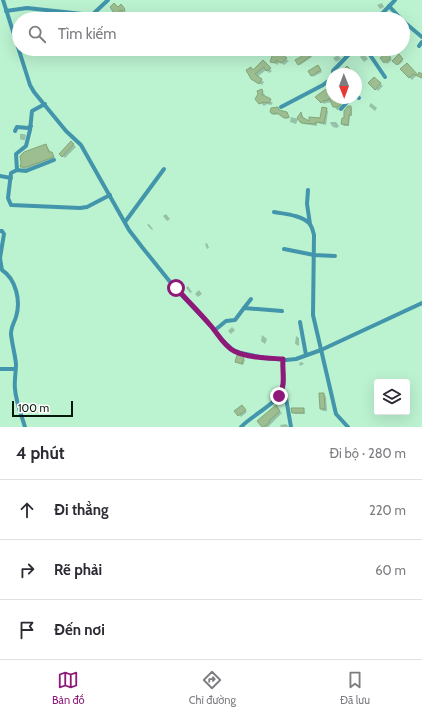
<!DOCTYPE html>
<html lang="vi">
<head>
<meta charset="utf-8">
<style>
  body { margin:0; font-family:Cabin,sans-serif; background:#f7f7f7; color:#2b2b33 }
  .controls { position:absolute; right:12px; bottom:12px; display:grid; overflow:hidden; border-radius:4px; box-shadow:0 4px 16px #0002 }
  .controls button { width:36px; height:36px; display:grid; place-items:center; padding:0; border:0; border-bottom:1px solid #e1e1e2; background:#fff; color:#2b2b33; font:20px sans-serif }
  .compass { position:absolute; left:326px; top:68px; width:36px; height:36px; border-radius:50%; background:#fff; box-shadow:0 4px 16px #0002; rotate:179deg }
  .scale { position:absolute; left:12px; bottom:10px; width:61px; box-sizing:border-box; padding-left:4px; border:2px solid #04190d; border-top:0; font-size:11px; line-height:14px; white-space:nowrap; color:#04190d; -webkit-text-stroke:3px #fff; paint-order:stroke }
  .stop { position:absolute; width:12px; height:12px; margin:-9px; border:3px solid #8f1979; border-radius:50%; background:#fff }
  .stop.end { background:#8f1979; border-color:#fff; box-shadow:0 1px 4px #0008 }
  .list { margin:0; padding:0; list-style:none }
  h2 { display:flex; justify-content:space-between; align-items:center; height:52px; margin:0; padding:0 16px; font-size:17px }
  h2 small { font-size:13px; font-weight:400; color:#7c7c81 }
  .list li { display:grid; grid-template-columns:26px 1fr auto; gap:12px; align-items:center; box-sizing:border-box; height:60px; padding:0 16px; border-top:1px solid #e1e1e2 }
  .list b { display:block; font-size:15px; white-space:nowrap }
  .list em { font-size:13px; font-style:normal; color:#7c7c81 }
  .icon { flex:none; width:22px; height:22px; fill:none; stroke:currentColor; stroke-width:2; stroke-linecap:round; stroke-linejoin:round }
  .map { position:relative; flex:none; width:422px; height:427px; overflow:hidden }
  .search { position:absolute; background:#fff; box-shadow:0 4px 16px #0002; left:12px; right:12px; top:12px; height:44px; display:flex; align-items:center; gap:10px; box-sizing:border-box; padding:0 14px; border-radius:22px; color:#7c7c81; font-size:15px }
  .sheet { height:232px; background:#fff }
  nav { display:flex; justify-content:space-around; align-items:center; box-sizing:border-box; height:56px; border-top:1px solid #e1e1e2; background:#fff; font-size:11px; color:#7c7c81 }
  nav a { display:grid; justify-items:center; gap:2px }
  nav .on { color:#8f1979 }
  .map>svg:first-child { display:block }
  .shadow { fill:#0003 }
  .building { fill:#9cbe90; stroke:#85a579 }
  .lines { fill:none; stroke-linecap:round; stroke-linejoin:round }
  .street { stroke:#4295ab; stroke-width:4 }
  .route { stroke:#8f1979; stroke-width:5 }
</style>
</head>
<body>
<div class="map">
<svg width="422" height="427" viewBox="0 0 422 427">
  <rect width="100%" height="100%" fill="#bbf2d0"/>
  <g class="shadow">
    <path d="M382,3L384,7L380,9L377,5Z"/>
    <path d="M121,6L126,11L124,13L123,11L117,15L116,14L118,8Z"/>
    <path d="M364,16L368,18L369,19H365L363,17Z"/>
    <path d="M279,49H284L287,53L283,57L289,61L284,65L279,62L278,65L271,61Z"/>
    <path d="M295,49H300L302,51L298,53Z"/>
    <path d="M310,54L312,57L300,65L298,64Z"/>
    <path d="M364,54L368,59L364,62L360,57Z"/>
    <path d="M387,54L392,60L387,64L382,58Z"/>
    <path d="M338,55L341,59L336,62L333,58Z"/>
    <path d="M399,56L403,61L399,65L394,61Z"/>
    <path d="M263,62L272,71L269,73L266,70L257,77L264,82L262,85L252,78Z"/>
    <path d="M407,64L418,77L420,74L422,75V78L416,76L412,80L402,69Z"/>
    <path d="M319,67L322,72L313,77L312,75Z"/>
    <path d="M374,78L383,86L378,91L369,83Z"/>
    <path d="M326,90L332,95V98H335L343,106L341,110H337L332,102L326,103L324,104L316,97Z"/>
    <path d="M262,91L265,95L263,96L273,103L271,105L267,104L264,106L257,99Z"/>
    <path d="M371,103L377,108L375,111L369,106Z"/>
    <path d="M350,107L352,108V116H350L349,126H344L342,124Z"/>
    <path d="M326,109L328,111L326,125L317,123V126L304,124L298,119L296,124L290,122L291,117L298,119L302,114L304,119L310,122L321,119Z"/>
    <path d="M271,111L287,113L290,118L286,119L280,114L274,115Z"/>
    <path d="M331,122H336L339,126L337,128L333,127L330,123Z"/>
    <path d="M20,134H24L26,135L25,140H22L20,139Z"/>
    <path d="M71,142L76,147L65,158L60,154Z"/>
    <path d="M46,145L56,160L30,171L25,170L21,167Z"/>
    <path d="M166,214L170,219L167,221L163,216Z"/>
    <path d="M149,224L153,229L152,230L147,225Z"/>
    <path d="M207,243L209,248L207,249L205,244Z"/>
    <path d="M188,286L192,292L190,293L186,288Z"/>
    <path d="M199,290L202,294L198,297L195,294Z"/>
    <path d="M232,327L235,330L231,334L228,331Z"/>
    <path d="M262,335L267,339L265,344L261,341Z"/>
    <path d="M296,336L299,338V346L295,344Z"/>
    <path d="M243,358L245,360L243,365L236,362Z"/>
    <path d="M302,362L304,364L300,366L299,363Z"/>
    <path d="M324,394L326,397L327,411H323L321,409Z"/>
    <path d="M242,406L247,412L241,417L236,411Z"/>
    <path d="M275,407L282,413L268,427H263Z"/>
    <path d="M304,409L305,414H295L293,412Z"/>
    <path d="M286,424L289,427H281L280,425Z"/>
  </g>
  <g class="building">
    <path d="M114,3L118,7L121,4L125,9L122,12L121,10L115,15L110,7Z"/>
    <path d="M278,49H286L281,54L287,58L281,63L276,60L275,63L270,62L273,53Z"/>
    <path d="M309,52L311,56L298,65L295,60Z"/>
    <path d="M387,53L391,58L384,63L380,58Z"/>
    <path d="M399,54L403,59L397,65L392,61Z"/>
    <path d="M263,60L271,68L266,71L264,67L255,74L262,79L259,84L251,79L246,70L251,67L253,70Z"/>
    <path d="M407,63L418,75L419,72L422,74V78L413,74L409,78L400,69Z"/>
    <path d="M318,65L321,70L311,76L308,71Z"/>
    <path d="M347,66L355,74H339Z"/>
    <path d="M374,77L381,83L375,90L368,83Z"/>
    <path d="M262,89L263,92L261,94L271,99L269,103L264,102L259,104L255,99L258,94L257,91Z"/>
    <path d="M326,89L332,94V98H337L342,103L338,107H333L329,98L328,100L323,101L321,103L315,97Z"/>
    <path d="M348,106H351V115H349L348,125L341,124L342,118H344V111Z"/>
    <path d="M278,107L279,110L287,112L289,117L284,118L277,113L272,114L270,112L271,108Z"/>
    <path d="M322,107L327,108L324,123L316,122L315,124L301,123L297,118L301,112L302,117L309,121V117L320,118Z"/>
    <path d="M71,141L74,144L62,157L59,154Z"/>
    <path d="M46,144L49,152H52L54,157L26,167H20L21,163L20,156L24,152Z"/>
    <path d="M237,355L244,357L242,364L235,362Z"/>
    <path d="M319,393H324L325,409H320Z"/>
    <path d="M242,405L246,410L238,416L234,411Z"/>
    <path d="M276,405L280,411L269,421L270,422L264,427H262L257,421Z"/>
    <path d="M291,408H304V413H292Z"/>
  </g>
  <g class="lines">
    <g class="street">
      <path d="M3,0L30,85L34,92L66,131L81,145L129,230L142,247L175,288L212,327L223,341L233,350L241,353L265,358L286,360L296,359L321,350L422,303"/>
      <path d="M389,6L401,19"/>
      <path d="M6,11L27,8L92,15L108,0"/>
      <path d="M377,19L395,0"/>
      <path d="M403,21L422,37"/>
      <path d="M419,46L422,42"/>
      <path d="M366,49L385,77"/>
      <path d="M333,74V71L354,49"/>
      <path d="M356,96L359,98"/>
      <path d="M281,107L323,85L332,78"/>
      <path d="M341,109L349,100L346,98"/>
      <path d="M15,131L17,127L28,128L31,126"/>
      <path d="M54,160L26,171L17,170L11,173L8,198L11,205L80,208L87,207L110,195"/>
      <path d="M17,170L16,154L26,146L30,130L32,111L45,104"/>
      <path d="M0,176L11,178"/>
      <path d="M308,190L307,204L310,224"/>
      <path d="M274,212C284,214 301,215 309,223C312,226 313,231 314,235L313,315L336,414L348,427"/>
      <path d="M125,222L164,169"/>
      <path d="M0,231H2L4,234L0,258L2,270C16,279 21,301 16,317C14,323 11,327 11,334C12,344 15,354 16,364C16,372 14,381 15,389C16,402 21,414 25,427"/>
      <path d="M284,249L314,255L335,256"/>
      <path d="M244,308L251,299"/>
      <path d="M300,322L306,355"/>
      <path d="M215,330L226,321L235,320L244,308L282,311"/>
      <path d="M0,369H15"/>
      <path d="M282,391L286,398L291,427"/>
      <path d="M241,427C251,416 280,402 283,388C285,379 282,368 283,359"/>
    </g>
  </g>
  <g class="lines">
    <path class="route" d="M176,288C187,300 200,313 211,326C218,334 224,346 234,351C248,358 267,358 283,359C282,372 286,385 279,396"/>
  </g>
</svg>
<div class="controls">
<button><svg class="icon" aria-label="layers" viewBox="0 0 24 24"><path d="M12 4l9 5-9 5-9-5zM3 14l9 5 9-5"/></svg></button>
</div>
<svg class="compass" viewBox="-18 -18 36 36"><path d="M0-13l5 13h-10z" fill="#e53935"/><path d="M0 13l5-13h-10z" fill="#7c7c81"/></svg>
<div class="scale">100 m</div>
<div class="stop" style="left:176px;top:288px"></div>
<div class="stop end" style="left:279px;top:396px"></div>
<div class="search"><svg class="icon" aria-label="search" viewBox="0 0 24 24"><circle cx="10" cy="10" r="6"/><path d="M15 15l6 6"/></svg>Tìm kiếm</div>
</div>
<section class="sheet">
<h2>4 phút<small>Đi bộ · 280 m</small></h2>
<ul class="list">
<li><svg class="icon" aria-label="ahead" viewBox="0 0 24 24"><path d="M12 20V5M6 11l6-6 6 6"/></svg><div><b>Đi thẳng</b></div><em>220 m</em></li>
<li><svg class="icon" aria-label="right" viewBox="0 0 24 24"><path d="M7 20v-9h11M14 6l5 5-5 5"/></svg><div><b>Rẽ phải</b></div><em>60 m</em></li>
<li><svg class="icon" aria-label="arrive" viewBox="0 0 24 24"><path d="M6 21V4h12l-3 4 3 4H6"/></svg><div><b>Đến nơi</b></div></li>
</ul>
</section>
<nav>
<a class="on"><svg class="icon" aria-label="map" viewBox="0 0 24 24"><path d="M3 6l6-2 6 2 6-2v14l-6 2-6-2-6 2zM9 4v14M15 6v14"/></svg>Bản đồ</a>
<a><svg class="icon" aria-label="directions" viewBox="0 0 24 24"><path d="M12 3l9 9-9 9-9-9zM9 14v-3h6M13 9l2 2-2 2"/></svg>Chỉ đường</a>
<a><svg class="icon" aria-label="saved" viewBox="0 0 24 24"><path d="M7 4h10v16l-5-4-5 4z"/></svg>Đã lưu</a>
</nav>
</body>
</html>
